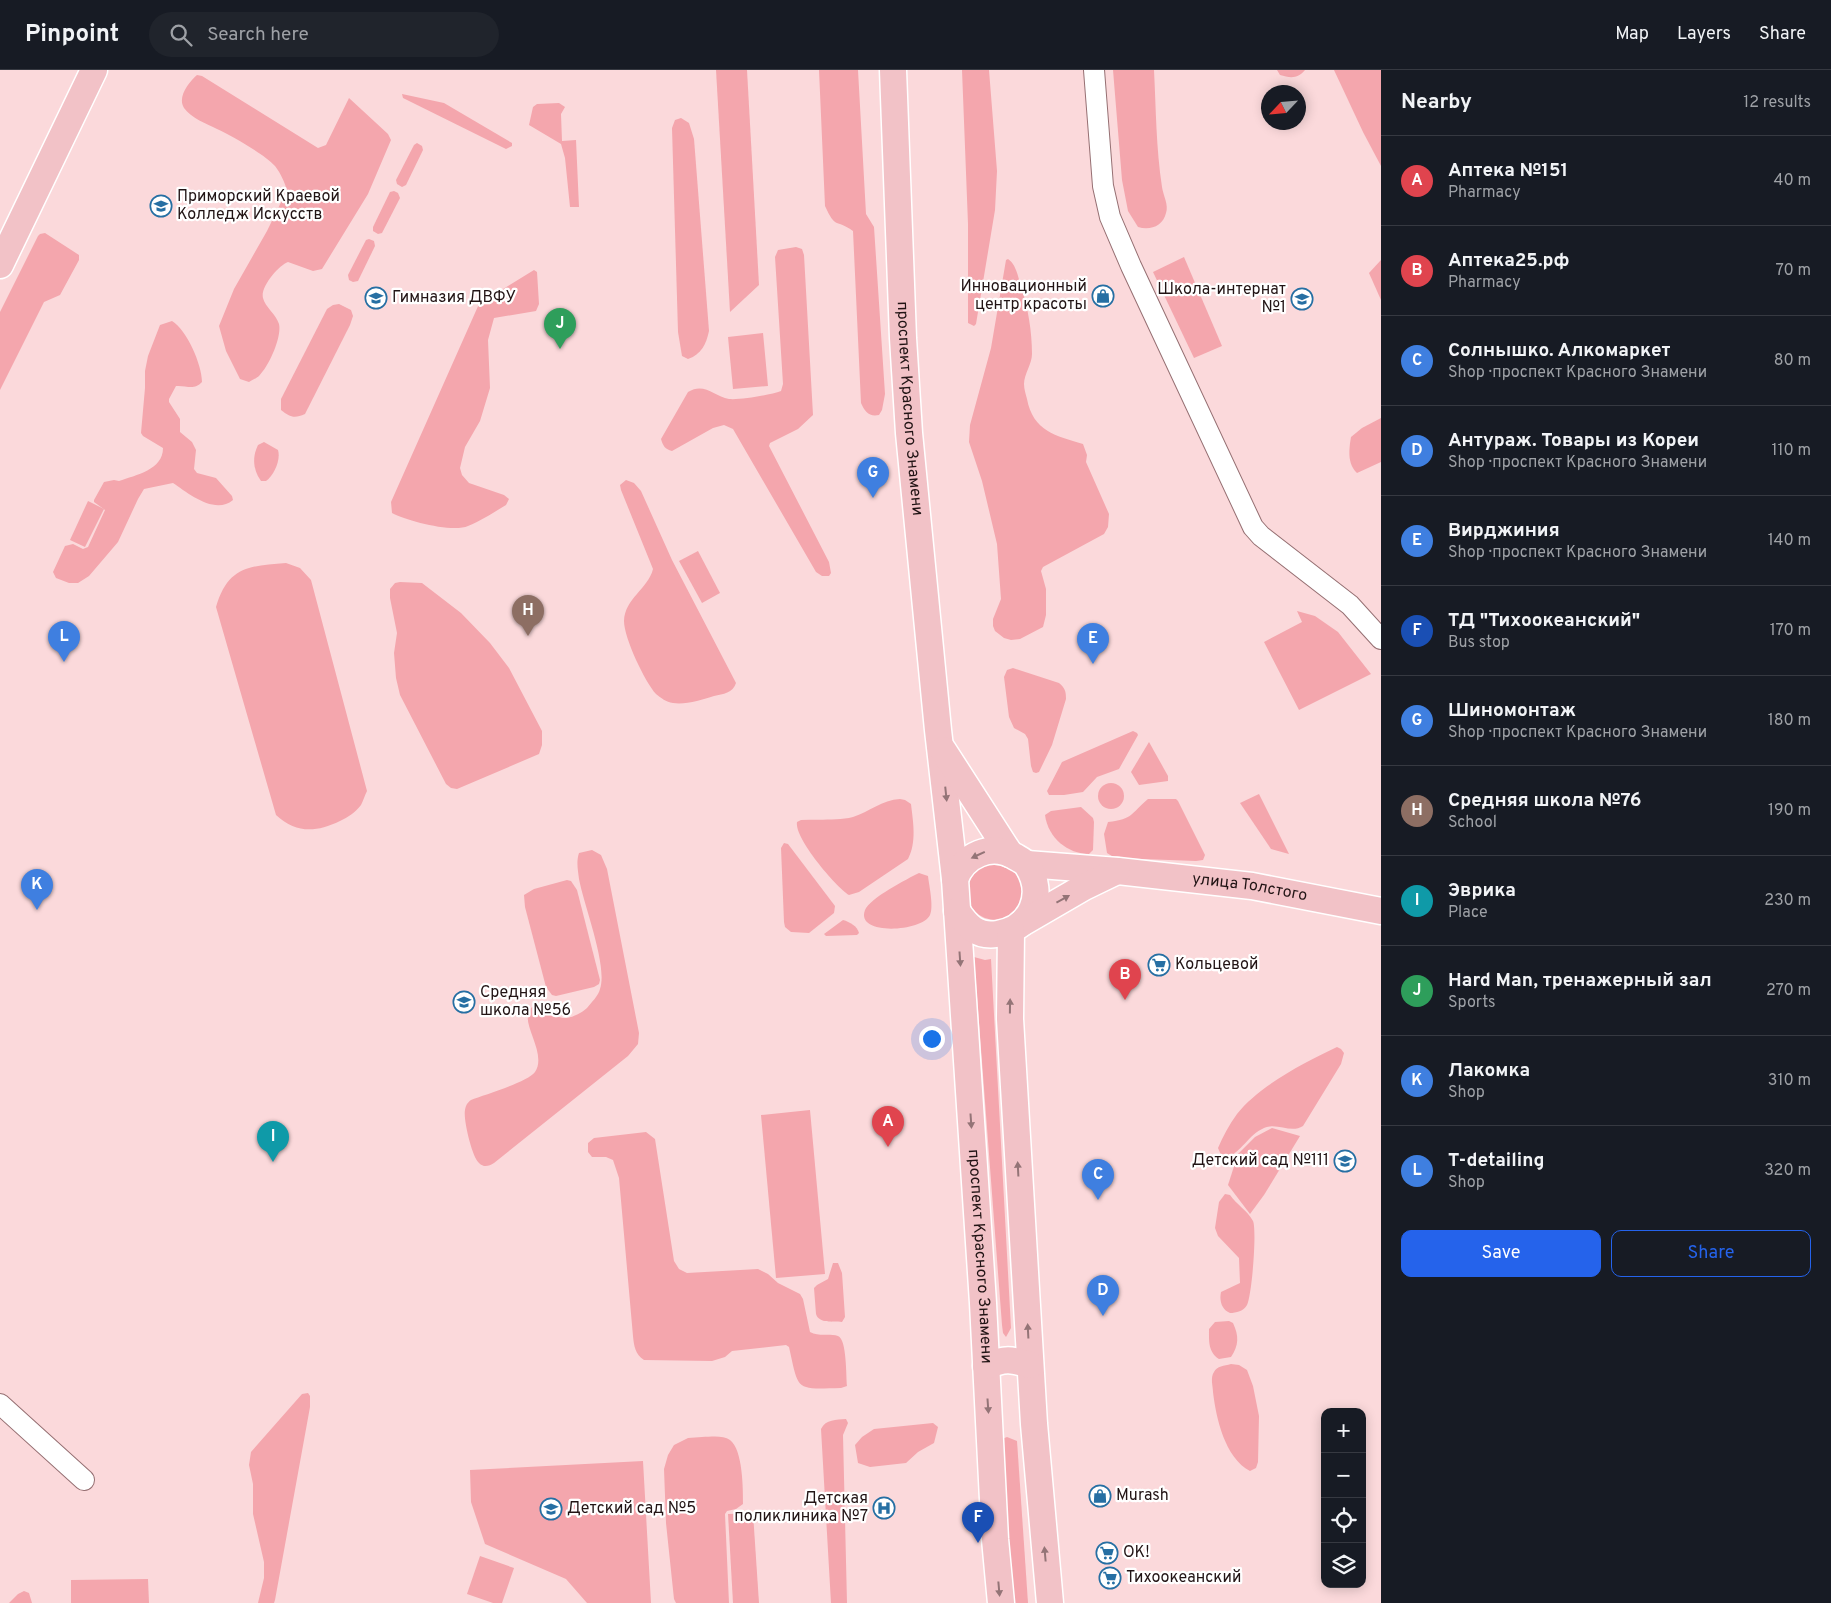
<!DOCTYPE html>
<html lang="en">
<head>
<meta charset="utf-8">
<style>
  body { margin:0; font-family:Overpass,sans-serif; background:#20242c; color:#f1f3f6 }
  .controls { position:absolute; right:15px; bottom:15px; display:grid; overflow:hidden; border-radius:10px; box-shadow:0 2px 12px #0003 }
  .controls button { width:45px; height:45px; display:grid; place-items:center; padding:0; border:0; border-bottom:1px solid #363941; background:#171b24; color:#f1f3f6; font:25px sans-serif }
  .compass { position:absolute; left:1261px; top:15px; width:45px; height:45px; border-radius:50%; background:#171b24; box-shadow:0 2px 12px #0003; rotate:244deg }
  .you { position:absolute; left:931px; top:968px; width:18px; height:18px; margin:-12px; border:4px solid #fff; border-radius:50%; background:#1a73e8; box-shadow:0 0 0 8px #1a73e833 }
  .badge { display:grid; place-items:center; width:32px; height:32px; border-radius:50%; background:#2563eb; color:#fff; font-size:16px; font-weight:700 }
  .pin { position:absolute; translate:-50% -41px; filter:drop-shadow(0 1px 2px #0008) }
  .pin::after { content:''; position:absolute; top:26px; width:18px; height:15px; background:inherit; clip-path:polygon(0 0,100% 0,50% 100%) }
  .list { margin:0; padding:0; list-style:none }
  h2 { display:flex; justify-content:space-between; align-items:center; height:65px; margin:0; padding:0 20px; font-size:21px }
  h2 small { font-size:16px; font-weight:400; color:#9ea1a6 }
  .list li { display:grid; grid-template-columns:32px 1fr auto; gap:15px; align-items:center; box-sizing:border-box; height:90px; padding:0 20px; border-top:1px solid #363941 }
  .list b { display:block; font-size:19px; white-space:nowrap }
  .list p { margin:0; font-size:16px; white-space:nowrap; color:#9ea1a6 }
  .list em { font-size:16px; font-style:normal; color:#9ea1a6 }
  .actions { display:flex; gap:10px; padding:15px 20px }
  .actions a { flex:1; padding:11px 0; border:1px solid #2563eb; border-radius:10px; text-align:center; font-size:18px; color:#2563eb }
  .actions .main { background:#2563eb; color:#fff }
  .icon { flex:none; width:28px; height:28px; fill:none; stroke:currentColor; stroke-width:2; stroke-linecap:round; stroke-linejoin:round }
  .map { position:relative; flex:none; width:1381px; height:1533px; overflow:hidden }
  header { display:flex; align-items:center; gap:30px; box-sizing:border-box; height:70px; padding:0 25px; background:#171b24; border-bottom:1px solid #363941 }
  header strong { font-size:24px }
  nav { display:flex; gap:28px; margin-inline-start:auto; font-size:18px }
  .search { width:350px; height:45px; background:#20242c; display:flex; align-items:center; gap:12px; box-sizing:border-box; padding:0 18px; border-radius:28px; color:#9ea1a6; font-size:19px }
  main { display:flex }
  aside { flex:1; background:#171b24 }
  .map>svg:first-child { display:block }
  .green { fill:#f4a6ad }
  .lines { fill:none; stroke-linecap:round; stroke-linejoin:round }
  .minor-casing { stroke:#956f72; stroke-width:22 }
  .major-casing { stroke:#fff; stroke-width:29 }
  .minor { stroke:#fff; stroke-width:20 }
  .major { stroke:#f2c2c7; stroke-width:26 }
  .oneway { fill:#947477 }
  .labels { text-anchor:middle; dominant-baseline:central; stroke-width:4.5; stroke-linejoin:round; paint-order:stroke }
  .poi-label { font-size:16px; fill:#221415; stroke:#fff; text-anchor:start }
  .street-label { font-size:16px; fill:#221415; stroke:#fff }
</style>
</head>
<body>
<header>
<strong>Pinpoint</strong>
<div class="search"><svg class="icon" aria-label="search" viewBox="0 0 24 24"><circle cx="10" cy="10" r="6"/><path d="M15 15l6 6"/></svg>Search here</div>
<nav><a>Map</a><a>Layers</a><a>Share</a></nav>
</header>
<main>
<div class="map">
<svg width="1381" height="1533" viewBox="0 0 1381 1533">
  <rect width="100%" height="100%" fill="#fbd9db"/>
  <g class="green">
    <path d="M716,0H747L759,215L730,242Z"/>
    <path d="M819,0H858L866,144L874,157L885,324L882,340L879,345C869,347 865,342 861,333L853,161C835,148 836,160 825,136Z"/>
    <path d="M962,0H989L997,101L995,140L976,254L974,256L968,253V154Z"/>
    <path d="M1113,0H1154C1156,39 1156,78 1162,117C1163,125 1169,135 1166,143C1163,156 1150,161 1138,157L1128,141L1122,110Z"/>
    <path d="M1277,0H1305C1298,9 1290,8 1280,5Z"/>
    <path d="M1334,0H1381V96L1363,62Z"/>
    <path d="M197,5L202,6L318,78L326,75L349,28L388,64L391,70L368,124L322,199L313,201L288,192C279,195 260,217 263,228C265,237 276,244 279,254C282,267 269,296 259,306C257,308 252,310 249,312L240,309L226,281L219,256L234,219L267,161L287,120C284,111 281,104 275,96C264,84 232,66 217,59C207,54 191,48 184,38C177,27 189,12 197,5Z"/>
    <path d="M402,24L444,33L512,73V76L506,79L403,28Z"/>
    <path d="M559,33L565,37L561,44L562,71L576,70L579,137H570L565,88L561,74L529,55L533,37L537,34Z"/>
    <path d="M681,48L689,53L694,69L709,261C706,274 702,284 688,289L682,286L678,262L672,58L675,50Z"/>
    <path d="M417,73L422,76L423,80L406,115L402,117L397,114L396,110L414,75Z"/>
    <path d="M394,121L398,123L400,128L382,163L378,164L373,161V157L390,122Z"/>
    <path d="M45,163L79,185V190L60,225L44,232L0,320V242L38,166L40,164Z"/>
    <path d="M369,169L374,171L375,176L358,211L353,212L349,210L348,205L366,170Z"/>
    <path d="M796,177L802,179L804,185L813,345L798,359L770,373L769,376L829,492L831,503L829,506H822L816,502L733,359L724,355L713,358L672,381C665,379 663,376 661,369L688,322C704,312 714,326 729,329C741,330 770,325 781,321L783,314L775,187L778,180Z"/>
    <path d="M1184,187L1222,276L1194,288L1153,202Z"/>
    <path d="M1008,189C1016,194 1018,207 1021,216C1028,237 1032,262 1032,284C1032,294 1024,304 1024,314C1024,319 1026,325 1027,329C1033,361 1056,366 1083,374L1087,385L1086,392L1109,444L1108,457L1104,464L1043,497L1041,501L1046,519V545L1043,557L1020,569L1011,570L1004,568L995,561L993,556V549L1001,529L997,474L982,411L969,372L970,355L991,278L1006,190Z"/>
    <path d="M1381,190V230L1369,203Z"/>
    <path d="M534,200L537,202L539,234L536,241L494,248L488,270L490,318L480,351L465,377L460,398L462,405L469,413L504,425L509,429L506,435C494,442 481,451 468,456C453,463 407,451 392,443L391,432L479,234Z"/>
    <path d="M339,234L351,240L353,246L350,255L305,344C294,349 290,347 281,340V329L327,239L333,235Z"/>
    <path d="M172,251C187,260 202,295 202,312C194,321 186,315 176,316L169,329V332L180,349V362L192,372L196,380L194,399L197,403L216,408L232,426L233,430C215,445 189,424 173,413L144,419L138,429L118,472L89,506L78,513H69L56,508L53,502L65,476L73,474L83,479L88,477L105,440L94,432V430L104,412L114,410L119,411C136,405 163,400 163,378L143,366L141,363L145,318V301L148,286L160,255Z"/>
    <path d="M763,263L768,316L733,319L728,267Z"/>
    <path d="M1381,348V392L1357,403C1347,394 1349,379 1351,367L1362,358Z"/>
    <path d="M264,372L278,380C281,390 274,405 266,411H261C253,400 252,387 258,375Z"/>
    <path d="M626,410L634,413L641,421L672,490L736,613C733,623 723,624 714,626C702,630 685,635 673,633C666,632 661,628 656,624C645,612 624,568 624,551C625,528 648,519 653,499L621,420L620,415Z"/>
    <path d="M88,431L104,439L85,477L70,470Z"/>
    <path d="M698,481L720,523L702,533L679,491Z"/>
    <path d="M286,493L300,498L311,510L367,721C365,725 363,731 361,735C355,743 348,747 340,751C315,763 296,763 276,745L216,537C228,497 248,496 286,493Z"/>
    <path d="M400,512L422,513L461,543L490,573L509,598L542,661V675L539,684L457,719L451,718L446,714L400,625L396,608L394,583L397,563L390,528V519L395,513Z"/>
    <path d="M1297,541L1315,546L1338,562L1371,604L1299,640L1264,572L1302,552Z"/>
    <path d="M1013,598L1059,613C1065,618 1066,621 1066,629L1052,675L1039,702L1036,703L1033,702L1031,696L1028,669L1025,664L1014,658L1009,647L1004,607L1007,600Z"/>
    <path d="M1133,661L1137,663L1138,665L1119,699L1097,707L1083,722L1064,725H1049L1047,721L1062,692Z"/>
    <path d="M1149,672L1168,706V711L1139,715L1131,702Z"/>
    <circle cx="1111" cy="726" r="13"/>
    <path d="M1259,724L1289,784L1271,779L1240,733Z"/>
    <path d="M900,729L905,730L911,734C913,752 917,772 908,789L859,822L849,825C836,817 794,768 797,752L801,750C818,749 837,751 853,747C869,742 882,730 900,729Z"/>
    <path d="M1148,729H1176L1178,731L1205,785L1203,790L1196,791L1115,788L1107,783L1104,764L1108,752C1134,749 1130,744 1148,729Z"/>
    <path d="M1081,737L1093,748L1094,752L1093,780L1089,784C1068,784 1048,768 1045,745L1051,741Z"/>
    <path d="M784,773L788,774L835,836L834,843L809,863L791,862L785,857L784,852L781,778Z"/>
    <path d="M592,780L601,785L607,799L639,963L638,974L628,986L494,1093C489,1096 484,1098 479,1093C472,1087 463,1049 465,1040C466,1035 467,1033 471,1030C484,1025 528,1012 535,1002C549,981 513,947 535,935C546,938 554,947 563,948C570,949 582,943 587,938C591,933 599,925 600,919C608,896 584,836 579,809C578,800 576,792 579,783Z"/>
    <circle cx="995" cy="822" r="28"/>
    <path d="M919,803L928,806C929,815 934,837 930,845C922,862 855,866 865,840C870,828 907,809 919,803Z"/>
    <path d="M567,810L571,811L577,820L600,910L599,914L594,917L556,926L552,925L546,917L525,837L524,825L534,819Z"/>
    <path d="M843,850C850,852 857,856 859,863L857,865L826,866L824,864Z"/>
    <path d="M974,887L985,890L991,889L1011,1258L1006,1267L1003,1263L1002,1255Z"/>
    <path d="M1337,977L1341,979L1344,983L1341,994L1303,1056C1291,1064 1277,1052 1264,1058C1248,1065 1242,1082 1226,1088L1221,1085L1218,1078C1223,1066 1229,1055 1237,1044C1259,1016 1305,992 1337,977Z"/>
    <path d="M810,1040L825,1204L776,1208L761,1045Z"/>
    <path d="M1272,1058L1300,1066L1264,1125L1250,1144L1228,1115L1238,1084L1255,1067Z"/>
    <path d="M646,1062L655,1069L674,1191L679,1199L687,1203L758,1199L768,1204L778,1213L800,1224L803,1229L810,1262C819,1267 829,1263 838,1266C847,1269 846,1307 847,1316L841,1318C795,1319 799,1322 789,1277L786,1275L732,1281L725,1287L712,1291L644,1290C635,1284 634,1276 633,1266L619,1108L613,1090L606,1087H592L588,1082V1073L594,1068Z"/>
    <path d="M1225,1124L1230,1125C1236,1134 1248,1141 1253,1151C1257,1160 1252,1225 1247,1235C1244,1241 1236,1243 1230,1243C1222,1240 1219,1231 1221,1222L1240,1213L1239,1188L1218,1166L1215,1158L1219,1132Z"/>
    <path d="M833,1193H838L842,1203L845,1247L842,1252C833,1251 819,1254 816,1244L814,1218L817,1215L828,1209Z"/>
    <path d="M1229,1251L1233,1253C1239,1266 1239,1275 1231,1287L1219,1289C1208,1282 1209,1271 1209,1259L1215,1252Z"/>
    <path d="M1231,1294L1239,1295L1247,1300L1253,1316L1259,1346L1258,1392L1256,1398L1250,1401C1225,1388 1216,1348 1213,1322C1213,1316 1210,1308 1214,1302C1217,1296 1224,1296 1231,1294Z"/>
    <path d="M308,1323L310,1326V1337L275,1530L274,1533H258L264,1508V1492L253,1444V1414L249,1395L251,1382L302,1324Z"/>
    <path d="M846,1349L848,1353L843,1365L847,1533H831L821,1359C826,1349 836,1350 846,1349Z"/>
    <path d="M933,1353L938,1357L934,1373L918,1382L906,1393L870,1397L858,1393L855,1375L862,1367L874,1359Z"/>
    <path d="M702,1367C711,1367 723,1365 730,1370C743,1380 743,1419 743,1434L736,1439L727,1441L725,1444L729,1533H676L674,1529L666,1453L664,1399L668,1385L674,1375L688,1368Z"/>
    <path d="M1007,1367L1017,1371L1028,1533H1014L1011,1511L1002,1369Z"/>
    <path d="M643,1391L651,1533H587L566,1509L485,1474L471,1432L470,1400Z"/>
    <path d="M753,1443L759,1533H733L728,1444Z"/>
    <path d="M480,1486L514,1498L502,1533H493L467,1524Z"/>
    <path d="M148,1509L149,1533H71V1510Z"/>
    <path d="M24,1521L29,1523L32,1533H9L18,1524Z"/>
  </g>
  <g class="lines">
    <g class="minor-casing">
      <g id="minor">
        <path d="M1094,0L1103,116L1110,147L1131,196L1253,457L1261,466L1350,535L1381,569"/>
        <path d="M0,1334L84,1410"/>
      </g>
    </g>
    <g class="major-casing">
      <g id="major">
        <path id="s1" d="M893,0L903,268L909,363L938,660L955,809L983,1233L995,1469L1001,1533"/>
        <path d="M0,195L94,0"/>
        <path d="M943,680L1010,784"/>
        <path id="s2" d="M1027,794L1118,801L1252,816L1381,841"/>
        <path d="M955,809C964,785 991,773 1014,786C1019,789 1024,791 1027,795C1046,824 1032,859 997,864C977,867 967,856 957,841"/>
        <path d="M1022,853L1084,817L1117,801"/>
        <path d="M1011,861L1010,949L1034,1354L1050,1533"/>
        <path d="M986,1296C1005,1288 1011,1289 1030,1295"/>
      </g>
    </g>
    <use href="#minor" class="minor"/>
    <use href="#major" class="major"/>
  </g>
  <defs><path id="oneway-solid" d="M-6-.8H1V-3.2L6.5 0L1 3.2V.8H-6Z" transform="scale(1.25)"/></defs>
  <g class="oneway">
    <use href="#oneway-solid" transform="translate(946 724) rotate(84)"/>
    <use href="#oneway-solid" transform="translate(978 785) rotate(155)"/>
    <use href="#oneway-solid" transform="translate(1063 829) rotate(-29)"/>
    <use href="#oneway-solid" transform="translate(960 889) rotate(86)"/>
    <use href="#oneway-solid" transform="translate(1010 936) rotate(-89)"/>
    <use href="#oneway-solid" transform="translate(971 1051) rotate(86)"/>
    <use href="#oneway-solid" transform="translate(1018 1099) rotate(-93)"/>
    <use href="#oneway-solid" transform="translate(1028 1261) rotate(-93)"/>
    <use href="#oneway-solid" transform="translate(988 1336) rotate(86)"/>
    <use href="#oneway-solid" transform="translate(1045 1484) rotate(-95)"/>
    <use href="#oneway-solid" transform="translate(999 1519) rotate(85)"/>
  </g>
  <defs>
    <g id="university-ring" transform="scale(1.125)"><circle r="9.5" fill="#fff" stroke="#266fa3" stroke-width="1.5"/><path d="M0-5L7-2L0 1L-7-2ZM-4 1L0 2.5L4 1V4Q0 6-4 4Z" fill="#266fa3"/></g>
    <g id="shop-ring" transform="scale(1.125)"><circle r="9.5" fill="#fff" stroke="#266fa3" stroke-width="1.5"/><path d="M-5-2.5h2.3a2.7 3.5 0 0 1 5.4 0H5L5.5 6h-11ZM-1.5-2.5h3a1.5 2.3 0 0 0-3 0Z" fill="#266fa3"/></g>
    <g id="school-ring" transform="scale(1.125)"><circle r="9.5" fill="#fff" stroke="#266fa3" stroke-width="1.5"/><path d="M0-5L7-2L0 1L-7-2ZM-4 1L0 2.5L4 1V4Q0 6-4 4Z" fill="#266fa3"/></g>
    <g id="supermarket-ring" transform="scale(1.125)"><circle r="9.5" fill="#fff" stroke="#266fa3" stroke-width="1.5"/><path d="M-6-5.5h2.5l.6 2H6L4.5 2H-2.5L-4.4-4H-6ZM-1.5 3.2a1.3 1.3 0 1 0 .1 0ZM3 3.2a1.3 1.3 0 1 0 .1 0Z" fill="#266fa3"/></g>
    <g id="hospital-ring" transform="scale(1.125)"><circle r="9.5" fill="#fff" stroke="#266fa3" stroke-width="1.5"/><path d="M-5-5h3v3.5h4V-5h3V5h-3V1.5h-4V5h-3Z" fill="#266fa3"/></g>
  </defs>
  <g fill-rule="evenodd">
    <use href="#university-ring" x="161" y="136"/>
    <use href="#shop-ring" x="1103" y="226"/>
    <use href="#school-ring" x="376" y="228"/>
    <use href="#school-ring" x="1302" y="229"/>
    <use href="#supermarket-ring" x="1159" y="895"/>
    <use href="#school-ring" x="464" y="932"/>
    <use href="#school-ring" x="1345" y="1091"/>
    <use href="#shop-ring" x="1100" y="1426"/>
    <use href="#hospital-ring" x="884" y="1438"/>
    <use href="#school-ring" x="551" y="1439"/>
    <use href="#supermarket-ring" x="1107" y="1483"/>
    <use href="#supermarket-ring" x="1110" y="1508"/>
  </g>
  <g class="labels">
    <g class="poi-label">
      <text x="177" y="127">Приморский Краевой<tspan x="177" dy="18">Колледж Искусств</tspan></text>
      <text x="1087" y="217" text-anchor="end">Инновационный<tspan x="1087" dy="18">центр красоты</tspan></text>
      <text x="1286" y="220" text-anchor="end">Школа-интернат<tspan x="1286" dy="18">№1</tspan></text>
      <text x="392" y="228">Гимназия ДВФУ</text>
      <text x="1175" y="895">Кольцевой</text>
      <text x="480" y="923">Средняя<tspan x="480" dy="18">школа №56</tspan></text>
      <text x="1329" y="1091" text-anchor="end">Детский сад №111</text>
      <text x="1116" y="1426">Murash</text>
      <text x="868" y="1429" text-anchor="end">Детская<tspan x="868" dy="18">поликлиника №7</tspan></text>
      <text x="567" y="1439">Детский сад №5</text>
      <text x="1123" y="1483">ОК!</text>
      <text x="1126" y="1508">Тихоокеанский</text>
    </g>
    <g class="street-label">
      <text stroke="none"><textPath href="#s1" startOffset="339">проспект Красного Знамени</textPath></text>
      <text stroke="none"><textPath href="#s2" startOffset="224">улица Толстого</textPath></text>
      <text stroke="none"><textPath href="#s1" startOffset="1190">проспект Красного Знамени</textPath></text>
    </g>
  </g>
</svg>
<div class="controls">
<button>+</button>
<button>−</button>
<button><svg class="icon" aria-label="locate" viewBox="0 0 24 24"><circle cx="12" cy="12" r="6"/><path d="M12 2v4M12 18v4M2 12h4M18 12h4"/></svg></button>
<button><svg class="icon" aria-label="layers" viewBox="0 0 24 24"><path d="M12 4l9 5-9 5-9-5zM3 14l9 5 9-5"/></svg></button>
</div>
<svg class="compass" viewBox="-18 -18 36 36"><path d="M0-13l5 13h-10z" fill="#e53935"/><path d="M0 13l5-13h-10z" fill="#9ea1a6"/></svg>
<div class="you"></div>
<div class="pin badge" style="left:888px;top:1077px;background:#e0444e">A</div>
<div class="pin badge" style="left:1125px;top:930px;background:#e0444e">B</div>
<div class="pin badge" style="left:1098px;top:1130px;background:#3f7fe0">C</div>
<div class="pin badge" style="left:1103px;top:1246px;background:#3f7fe0">D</div>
<div class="pin badge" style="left:1093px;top:594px;background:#3f7fe0">E</div>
<div class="pin badge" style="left:978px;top:1473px;background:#1a4fb4">F</div>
<div class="pin badge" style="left:873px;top:428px;background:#3f7fe0">G</div>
<div class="pin badge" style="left:528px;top:566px;background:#8d6e63">H</div>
<div class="pin badge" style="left:273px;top:1092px;background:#0f9aa8">I</div>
<div class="pin badge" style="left:560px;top:279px;background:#2e9e5b">J</div>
<div class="pin badge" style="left:37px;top:840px;background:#3f7fe0">K</div>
<div class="pin badge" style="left:64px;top:592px;background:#3f7fe0">L</div>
</div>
<aside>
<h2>Nearby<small>12 results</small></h2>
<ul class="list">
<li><span class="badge" style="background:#e0444e">A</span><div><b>Аптека №151</b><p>Pharmacy</p></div><em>40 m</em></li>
<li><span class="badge" style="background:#e0444e">B</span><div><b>Аптека25.рф</b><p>Pharmacy</p></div><em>70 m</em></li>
<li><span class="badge" style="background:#3f7fe0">C</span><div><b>Солнышко. Алкомаркет</b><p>Shop · проспект Красного Знамени</p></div><em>80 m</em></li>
<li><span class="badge" style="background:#3f7fe0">D</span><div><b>Антураж. Товары из Кореи</b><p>Shop · проспект Красного Знамени</p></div><em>110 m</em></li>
<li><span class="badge" style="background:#3f7fe0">E</span><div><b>Вирджиния</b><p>Shop · проспект Красного Знамени</p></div><em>140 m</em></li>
<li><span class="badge" style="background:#1a4fb4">F</span><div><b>ТД &quot;Тихоокеанский&quot;</b><p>Bus stop</p></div><em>170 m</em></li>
<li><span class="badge" style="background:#3f7fe0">G</span><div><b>Шиномонтаж</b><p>Shop · проспект Красного Знамени</p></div><em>180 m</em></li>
<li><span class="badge" style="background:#8d6e63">H</span><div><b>Средняя школа №76</b><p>School</p></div><em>190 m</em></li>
<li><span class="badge" style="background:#0f9aa8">I</span><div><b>Эврика</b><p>Place</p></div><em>230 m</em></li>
<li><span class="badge" style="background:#2e9e5b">J</span><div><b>Hard Man, тренажерный зал</b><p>Sports</p></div><em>270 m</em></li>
<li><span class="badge" style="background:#3f7fe0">K</span><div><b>Лакомка</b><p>Shop</p></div><em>310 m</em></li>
<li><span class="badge" style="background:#3f7fe0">L</span><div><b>T-detailing</b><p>Shop</p></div><em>320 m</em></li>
</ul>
<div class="actions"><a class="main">Save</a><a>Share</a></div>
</aside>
</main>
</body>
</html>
